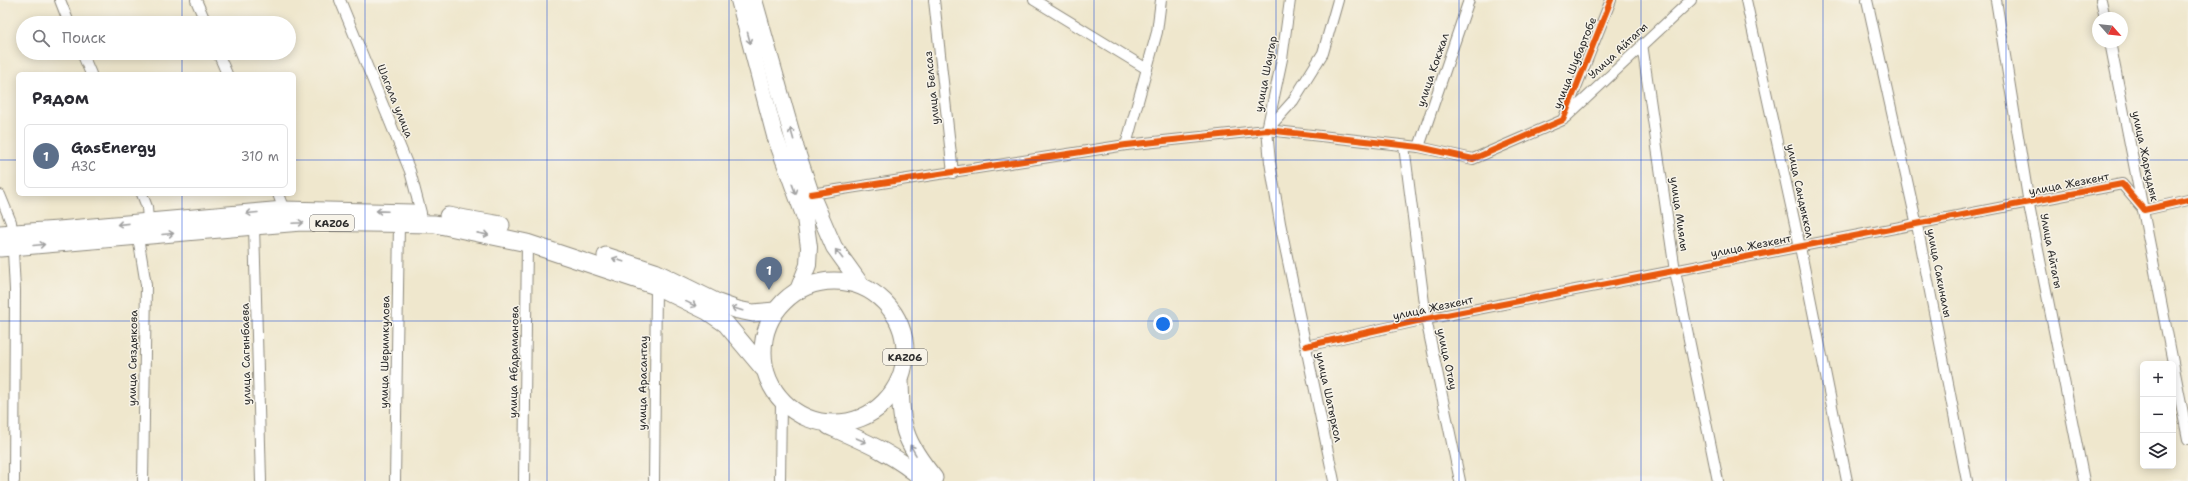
<!DOCTYPE html>
<html lang="ru">
<head>
<meta charset="utf-8">
<style>
  body { margin:0; font-family:"Shantell Sans",sans-serif; background:#f2f2f3; color:#2b2b33 }
  .controls { position:absolute; right:12px; bottom:12px; display:grid; overflow:hidden; border-radius:6px; box-shadow:0 2px 10px #0003 }
  .controls button { width:36px; height:36px; display:grid; place-items:center; padding:0; border:0; border-bottom:1px solid #e1e1e2; background:#fff; color:#2b2b33; font:20px sans-serif }
  .compass { position:absolute; left:2092px; top:12px; width:36px; height:36px; border-radius:50%; background:#fff; box-shadow:0 2px 10px #0003; rotate:117deg }
  .you { position:absolute; left:1163px; top:324px; width:14px; height:14px; margin:-10px; border:3px solid #fff; border-radius:50%; background:#1a73e8; box-shadow:0 0 0 6px #1a73e833 }
  .badge { display:grid; place-items:center; width:26px; height:26px; border-radius:50%; background:#2563eb; color:#fff; font-size:13px; font-weight:700 }
  .pin { position:absolute; translate:-50% -33px; filter:drop-shadow(0 1px 2px #0008) }
  .pin::after { content:''; position:absolute; top:21px; width:14px; height:12px; background:inherit; clip-path:polygon(0 0,100% 0,50% 100%) }
  .list { margin:0; padding:0; list-style:none }
  h2 { display:flex; justify-content:space-between; align-items:center; height:52px; margin:0; padding:0 16px; font-size:17px }
  h2 small { font-size:13px; font-weight:400; color:#7c7c81 }
  .list li { display:grid; grid-template-columns:26px 1fr auto; gap:12px; align-items:center; box-sizing:border-box; height:64px; margin:0 8px 8px; padding:0 8px; border:1px solid #e1e1e2; border-radius:6px }
  .list b { display:block; font-size:15px; white-space:nowrap }
  .list p { margin:0; font-size:13px; white-space:nowrap; color:#7c7c81 }
  .list em { font-size:13px; font-style:normal; color:#7c7c81 }
  .icon { flex:none; width:22px; height:22px; fill:none; stroke:currentColor; stroke-width:2; stroke-linecap:round; stroke-linejoin:round }
  .map { position:relative; flex:none; width:2188px; height:481px; overflow:hidden }
  .search { position:absolute; background:#fff; box-shadow:0 2px 10px #0003; left:16px; top:16px; width:280px; height:44px; display:flex; align-items:center; gap:10px; box-sizing:border-box; padding:0 14px; border-radius:22px; color:#7c7c81; font-size:15px }
  .panel { position:absolute; background:#fff; box-shadow:0 2px 10px #0003; left:16px; top:72px; width:280px; height:124px; border-radius:6px }
  .map>svg:first-child { display:block }
  .lines { fill:none; stroke-linecap:round; stroke-linejoin:round }
  .minor-casing { stroke:#8d897c; stroke-width:12 }
  .primary-casing { stroke:#8d897c; stroke-width:18 }
  .trunk-casing { stroke:#8d897c; stroke-width:19 }
  .minor { stroke:#fff; stroke-width:10 }
  .primary { stroke:#fff; stroke-width:16 }
  .trunk { stroke:#fff; stroke-width:17 }
  .cycleway-casing { stroke:#f7f3e8; stroke-width:8 }
  .cycleway { stroke:#e8590c; stroke-width:6 }
  .oneway { stroke:#a0a0a0 }
  .grid { fill:none; stroke:#1d4ed8; stroke-width:1; stroke-opacity:0.55 }
  .labels { text-anchor:middle; dominant-baseline:central; stroke-width:3; stroke-linejoin:round; paint-order:stroke }
  .shield { fill:#f7f3e8; stroke:#686764; stroke-width:1 }
  .shield-label { font-size:10px; font-weight:bold; fill:#2b2b2b }
  .street-label { font-size:11px; fill:#2b2b2b; stroke:#f7f3e8 }
</style>
</head>
<body>
<div class="map">
<svg width="2188" height="481" viewBox="0 0 2188 481">
  <rect width="100%" height="100%" fill="#f7f3e8"/>
  <filter id="ink" filterUnits="userSpaceOnUse"><feTurbulence type="fractalNoise" baseFrequency=".025" numOctaves="2"/><feDisplacementMap in="SourceGraphic" scale="8" xChannelSelector="R" yChannelSelector="G"/><feConvolveMatrix kernelMatrix="1 2 1 2 8 2 1 2 1" color-interpolation-filters="sRGB"/></filter>
  <filter id="wash" filterUnits="userSpaceOnUse"><feTurbulence type="fractalNoise" baseFrequency=".012" numOctaves="4" result="noise"/><feDisplacementMap in="SourceGraphic" scale="16" xChannelSelector="R" yChannelSelector="G"/><feGaussianBlur stdDeviation="0.9" result="paint"/><feColorMatrix in="noise" values="0 0 0 0 0 0 0 0 0 0 0 0 0 0 0 0 0 1.4 0 .05"/><feComposite in="paint" operator="in"/></filter>
  <g filter="url(#wash)">
    <rect width="100%" height="100%" fill="#efe7cd"/>
  </g>
  <g filter="url(#ink)">
    <g class="lines">
      <g class="minor-casing">
        <g id="minor">
          <path d="M60,0L69,23"/>
          <path d="M196,0L206,23"/>
          <path d="M340,0L410,171L421,213"/>
          <path d="M934,0L953,173"/>
          <path d="M1034,0L1147,69"/>
          <path d="M1290,0L1282,59L1267,130L1270,162L1280,223L1334,481"/>
          <path d="M1746,0L1800,247L1847,481"/>
          <path d="M1867,0L1918,230L1967,481"/>
          <path d="M1996,0L2030,210L2084,481"/>
          <path d="M2101,0L2105,18"/>
          <path d="M2110,42L2188,439"/>
          <path d="M1642,44L1675,271L1718,481"/>
          <path d="M82,53L91,74"/>
          <path d="M218,53L227,74"/>
          <path d="M1566,117L1691,0"/>
          <path d="M1267,130L1293,101L1323,53L1338,0"/>
          <path d="M1126,145L1157,32L1161,0"/>
          <path d="M1404,146L1426,319L1460,481"/>
          <path d="M1419,147L1469,0"/>
          <path d="M142,194L147,207L148,221"/>
          <path d="M278,194L284,210"/>
          <path d="M811,194L1126,145L1267,130L1419,147L1473,159L1563,120L1611,0"/>
          <path d="M0,195L11,222L12,232L15,290L14,481"/>
          <path d="M254,226L261,481"/>
          <path d="M138,237L146,285L143,481"/>
          <path d="M1306,346L1426,319L2122,184L2144,210L2188,200"/>
          <path d="M395,481L399,224"/>
          <path d="M524,481L527,243"/>
          <path d="M654,481L656,286"/>
          <path d="M780,481L781,402"/>
        </g>
      </g>
      <g class="primary-casing">
        <g id="primary">
          <path d="M739,0L775,136L805,218L809,247L808,265L798,290"/>
          <path d="M754,0L796,149L811,194L834,247L862,286"/>
        </g>
      </g>
      <g class="trunk-casing">
        <g id="trunk">
          <path d="M448,216L501,225"/>
          <path d="M0,234L59,230L284,210L412,213"/>
          <path d="M0,248L301,222L435,224L527,243L656,286L707,311L726,324L763,368"/>
          <path d="M606,256L655,272L718,303L738,310L753,313L775,311"/>
          <circle cx="834" cy="352" r="71"/>
          <path d="M900,379C901,427 903,440 934,478"/>
          <path d="M829,426C863,441 897,455 925,481"/>
        </g>
      </g>
      <use href="#minor" class="minor"/>
      <use href="#primary" class="primary"/>
      <use href="#trunk" class="trunk"/>
      <g class="cycleway-casing">
        <g id="cycleway">
          <path d="M811,194L1126,145L1267,130L1419,147L1473,159L1563,120L1611,0"/>
          <path d="M1306,346L1426,319L2122,184L2144,210L2188,200"/>
        </g>
      </g>
      <use href="#cycleway" class="cycleway"/>
    </g>
    <defs><path id="oneway-shaft" d="M-6 0H5M1.5-3L5.5 0L1.5 3" fill="none" stroke-width="1.6" stroke-linecap="round" stroke-linejoin="round"/></defs>
    <g class="oneway">
      <use href="#oneway-shaft" transform="translate(749 38) rotate(75)"/>
      <use href="#oneway-shaft" transform="translate(792 134) rotate(-106)"/>
      <use href="#oneway-shaft" transform="translate(794 189) rotate(70)"/>
      <use href="#oneway-shaft" transform="translate(382 211) rotate(-178)"/>
      <use href="#oneway-shaft" transform="translate(252 213) rotate(175)"/>
      <use href="#oneway-shaft" transform="translate(298 223) rotate(-3)"/>
      <use href="#oneway-shaft" transform="translate(123 224) rotate(174)"/>
      <use href="#oneway-shaft" transform="translate(168 234) rotate(-5)"/>
      <use href="#oneway-shaft" transform="translate(483 234) rotate(11)"/>
      <use href="#oneway-shaft" transform="translate(39 245) rotate(-5)"/>
      <use href="#oneway-shaft" transform="translate(839 254) rotate(-128)"/>
      <use href="#oneway-shaft" transform="translate(618 260) rotate(-162)"/>
      <use href="#oneway-shaft" transform="translate(691 304) rotate(26)"/>
      <use href="#oneway-shaft" transform="translate(737 309) rotate(-163)"/>
      <use href="#oneway-shaft" transform="translate(861 440) rotate(23)"/>
      <use href="#oneway-shaft" transform="translate(913 450) rotate(-120)"/>
    </g>
  </g>
  <path class="grid" d="M182,0V23M365,0V481M547,0V481M729,0V481M912,0V481M1094,0V481M1276,0V481M1459,0V481M1641,0V481M1823,0V481M2006,0V481M182,53V74M0,160H18M294,160H2188M182,194V481M0,321H2188"/>
  <g class="labels">
    <g class="shield">
      <rect x="310" y="215" width="44" height="16" rx="3"/>
      <rect x="883" y="349" width="44" height="16" rx="3"/>
    </g>
    <g class="shield-label">
      <text x="332" y="223">KАZ06</text>
      <text x="905" y="357">KАZ06</text>
    </g>
    <g class="street-label">
      <text transform="translate(1618 51) rotate(-43)">Улица Айтагы</text>
      <text transform="translate(1575 63) rotate(-68)">улица Шубартобе</text>
      <text transform="translate(1433 70) rotate(-71)">улица Кокжал</text>
      <text transform="translate(1266 74) rotate(-79)">улица Шаугар</text>
      <text transform="translate(932 88) rotate(-96)">улица Белсаз</text>
      <text transform="translate(395 101) rotate(68)">Шагала улица</text>
      <text transform="translate(2145 156) rotate(78)">улица Жаркудык</text>
      <text transform="translate(2069 184) rotate(-11)">улица Жезкент</text>
      <text transform="translate(1800 191) rotate(78)">улица Сандыккол</text>
      <text transform="translate(1679 214) rotate(82)">улица Миялы</text>
      <text transform="translate(1751 246) rotate(-11)">улица Жезкент</text>
      <text transform="translate(2051 251) rotate(79)">Улица Айтагы</text>
      <text transform="translate(1939 273) rotate(79)">улица Сакиналы</text>
      <text transform="translate(1433 308) rotate(-12)">улица Жезкент</text>
      <text transform="translate(385 352) rotate(-89)">улица Шеримкулова</text>
      <text transform="translate(246 354) rotate(-91)">улица Сагынбаева</text>
      <text transform="translate(133 358) rotate(-89)">улица Сыздыкова</text>
      <text transform="translate(1447 359) rotate(78)">улица Отау</text>
      <text transform="translate(514 362) rotate(-89)">улица Абдраманова</text>
      <text transform="translate(643 383) rotate(-89)">улица Арасантау</text>
      <text transform="translate(1329 397) rotate(78)">улица Шатыркол</text>
    </g>
  </g>
</svg>
<div class="controls">
<button>+</button>
<button>−</button>
<button><svg class="icon" aria-label="layers" viewBox="0 0 24 24"><path d="M12 4l9 5-9 5-9-5zM3 14l9 5 9-5"/></svg></button>
</div>
<svg class="compass" viewBox="-18 -18 36 36"><path d="M0-13l5 13h-10z" fill="#e53935"/><path d="M0 13l5-13h-10z" fill="#7c7c81"/></svg>
<div class="you"></div>
<div class="pin badge" style="left:769px;top:290px;background:#5c6f8a">1</div>
<div class="search"><svg class="icon" aria-label="search" viewBox="0 0 24 24"><circle cx="10" cy="10" r="6"/><path d="M15 15l6 6"/></svg>Поиск</div>
<section class="panel">
<h2>Рядом<small></small></h2>
<ul class="list">
<li><span class="badge" style="background:#5c6f8a">1</span><div><b>GasEnergy</b><p>АЗС</p></div><em>310 m</em></li>
</ul>
</section>
</div>
</body>
</html>
